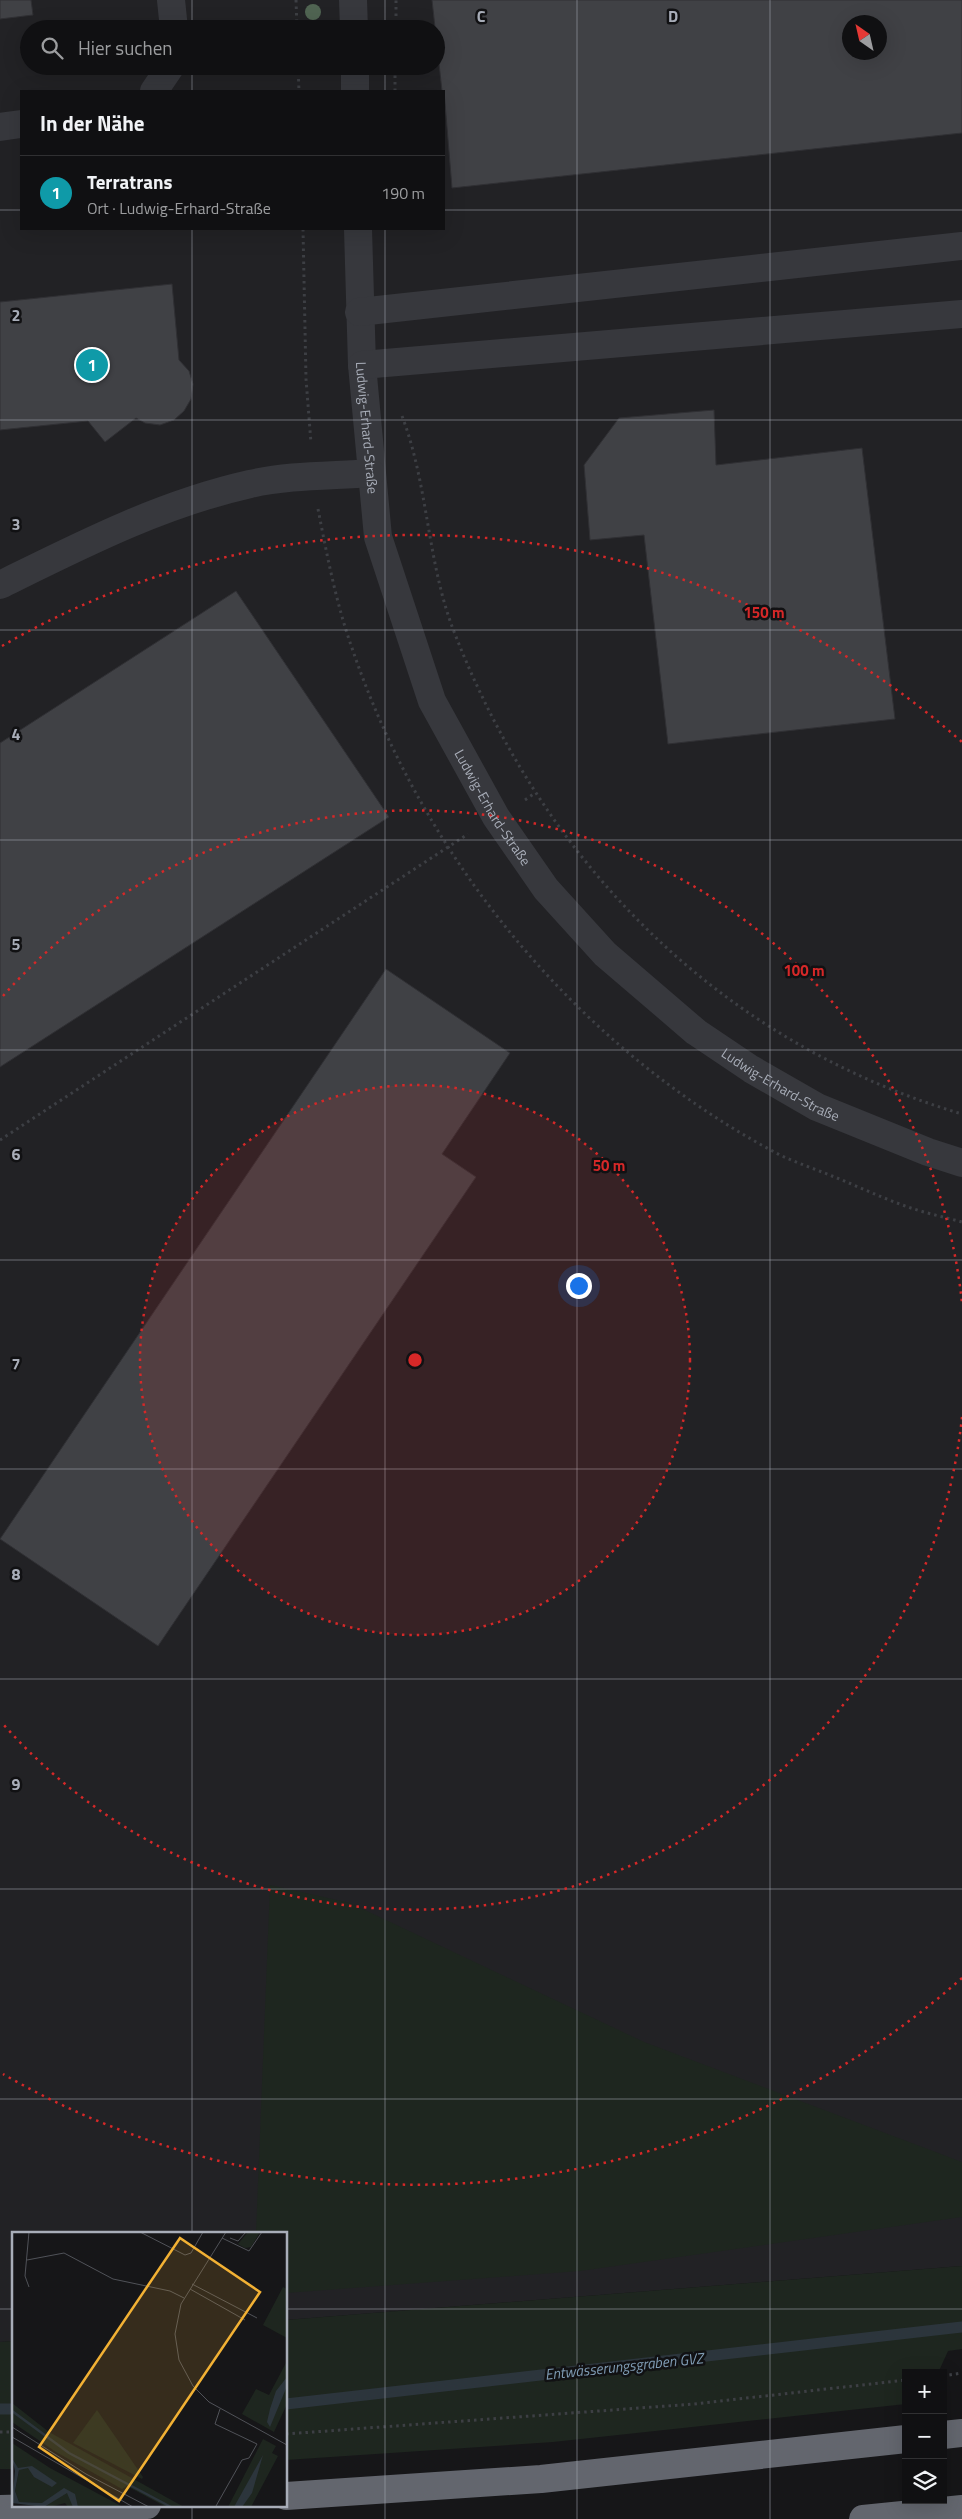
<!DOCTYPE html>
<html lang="de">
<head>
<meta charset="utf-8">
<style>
  body { margin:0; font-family:"Titillium Web",sans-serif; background:#1e1e20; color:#f1f3f6 }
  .controls { position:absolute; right:15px; bottom:15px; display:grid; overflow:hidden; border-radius:0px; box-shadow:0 5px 20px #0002 }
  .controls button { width:45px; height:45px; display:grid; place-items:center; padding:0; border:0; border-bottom:1px solid #303032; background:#101012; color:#f1f3f6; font:25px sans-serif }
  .compass { position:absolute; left:842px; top:15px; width:45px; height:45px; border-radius:50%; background:#101012; box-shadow:0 5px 20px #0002; rotate:326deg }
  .you { position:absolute; left:578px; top:1285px; width:18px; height:18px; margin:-12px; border:4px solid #fff; border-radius:50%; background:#1a73e8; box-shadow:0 0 0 8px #1a73e833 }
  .badge { display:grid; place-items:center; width:32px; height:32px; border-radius:50%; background:#b45309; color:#fff; font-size:16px; font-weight:700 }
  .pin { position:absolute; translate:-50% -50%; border:2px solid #fff; box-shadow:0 1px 5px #0006 }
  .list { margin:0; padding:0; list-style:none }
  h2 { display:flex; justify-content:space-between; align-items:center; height:65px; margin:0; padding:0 20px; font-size:21px }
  h2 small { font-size:16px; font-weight:400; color:#9c9d9f }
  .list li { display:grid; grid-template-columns:32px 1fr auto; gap:15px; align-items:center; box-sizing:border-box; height:75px; padding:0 20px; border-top:1px solid #303032 }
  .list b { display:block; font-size:19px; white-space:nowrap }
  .list p { margin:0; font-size:16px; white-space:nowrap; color:#9c9d9f }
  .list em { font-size:16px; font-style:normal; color:#9c9d9f }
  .icon { flex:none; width:28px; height:28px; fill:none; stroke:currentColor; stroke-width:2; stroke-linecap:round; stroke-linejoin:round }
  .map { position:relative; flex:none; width:962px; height:2519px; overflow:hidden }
  .search { position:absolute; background:#101012; box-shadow:0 5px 20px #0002; left:20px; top:20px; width:425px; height:55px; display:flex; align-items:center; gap:12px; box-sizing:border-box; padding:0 18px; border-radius:28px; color:#9c9d9f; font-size:19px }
  .panel { position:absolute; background:#101012; box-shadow:0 5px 20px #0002; left:20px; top:90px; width:425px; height:140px; border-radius:0px }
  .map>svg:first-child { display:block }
  .built { fill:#222225; fill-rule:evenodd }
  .green { fill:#1e261f }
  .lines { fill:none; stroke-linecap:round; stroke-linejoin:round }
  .stream { stroke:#2c353c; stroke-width:11 }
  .building { fill:#404145; stroke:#303034; fill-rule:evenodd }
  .path { stroke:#3d3f44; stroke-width:3; stroke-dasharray:2.5 4; stroke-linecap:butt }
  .minor { stroke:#37383d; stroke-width:28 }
  .highway { stroke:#63666e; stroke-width:28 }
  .tree { fill:#506452 }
  .grid { fill:none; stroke:#a8adb8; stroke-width:1; stroke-opacity:0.55 }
  .ring { fill:none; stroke:#d62828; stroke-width:2.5; stroke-dasharray:2.5 5 }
  .labels { text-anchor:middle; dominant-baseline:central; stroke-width:5; stroke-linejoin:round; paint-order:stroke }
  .street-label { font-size:14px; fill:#a8adb8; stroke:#111113 }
  .water-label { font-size:15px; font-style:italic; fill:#7f9bb3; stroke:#111113 }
  .inset-river { fill:none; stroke:#2c353c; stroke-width:2.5 }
  .inset-road { fill:none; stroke:#505258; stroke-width:1 }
  .view { fill:#f2b134; fill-opacity:0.15; stroke:#f2b134; stroke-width:2.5 }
  .inset-edge { fill:none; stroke:#a8adb8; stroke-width:2.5 }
  .grid-label { font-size:16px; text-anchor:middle; font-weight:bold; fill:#a8adb8; stroke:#111113; stroke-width:5; stroke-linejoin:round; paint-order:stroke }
  .centre { fill:#d62828; stroke:#111113; stroke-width:2.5 }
  .ring-label { font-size:15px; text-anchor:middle; font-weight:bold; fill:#d62828; stroke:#111113; stroke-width:5; stroke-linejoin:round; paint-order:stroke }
</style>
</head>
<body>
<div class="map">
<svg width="962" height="2519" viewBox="0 0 962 2519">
  <rect width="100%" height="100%" fill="#161618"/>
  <path class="built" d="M0,0H962V2266L286,2320V2233H14V2341L0,2342ZM850,22H880V52H850ZM29,29H436V66H29ZM21,91H444V229H21Z"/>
  <g class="green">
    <path d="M270,1885L350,1903L644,2042L962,2162V2217L580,2271L286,2293V2233H256Z"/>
    <path d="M962,2266V2349L948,2351L938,2373H906V2404L553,2442L286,2460V2320Z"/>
    <path d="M14,2341V2469H0V2342Z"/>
  </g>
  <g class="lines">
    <g class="stream">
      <path d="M286,2404L962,2327"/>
      <path d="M0,2409H14"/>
    </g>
  </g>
  <g class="building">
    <path d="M0,0H31L33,15L0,19Z"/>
    <path d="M432,0H962V133L452,188L444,91H442ZM850,22H880V52H850Z"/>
    <path d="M172,284L179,360L189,371L193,384L191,399L184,411L174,420L160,425L145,423L136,418L105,442L88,421L0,430V302Z"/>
    <path d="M714,410L716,465L862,448L895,719L668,744L644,535L590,540L584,465L619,418Z"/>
    <path d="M236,591L389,817L0,1067V743Z"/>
    <path d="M386,969L510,1053L442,1154L476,1177L158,1646L0,1539Z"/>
  </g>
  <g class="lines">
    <g class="path">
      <path d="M296,0L297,29"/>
      <path d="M396,29V0"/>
      <path d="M298,66L299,91"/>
      <path d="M395,91V66"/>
      <path d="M303,229L306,379L311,443"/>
      <path d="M402,416C428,484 427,560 453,629C543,863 719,1042 962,1114"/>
      <path d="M318,509C327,555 336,603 352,648C424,861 580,1050 780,1155C797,1163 815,1169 832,1176C857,1186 882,1198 908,1207C925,1213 944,1217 962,1222"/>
      <path d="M525,800L535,793"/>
      <path d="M0,1140L468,834"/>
      <path d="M943,2376L962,2373"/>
      <path d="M0,2432H14"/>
      <path d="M286,2434L694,2404L906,2380"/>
    </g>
    <g class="minor">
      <path d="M171,0L174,29"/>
      <path d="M353,0L354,29"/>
      <path d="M355,66V91"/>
      <path d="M154,91L171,66"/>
      <path d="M0,127L21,124"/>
      <path id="s1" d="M358,229L362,365L378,537L432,701L496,817L546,889L605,954L696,1032L751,1069L817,1107L928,1152L962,1163"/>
      <path d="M359,312L962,246"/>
      <path d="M362,365L962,314"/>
      <path d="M0,585C81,545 161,504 250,484C289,475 331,476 371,473"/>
    </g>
    <g class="highway">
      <path d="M943,2435L962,2433"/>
      <path d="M286,2496L541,2479L906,2439"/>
      <path d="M0,2509L147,2505"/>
      <path d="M863,2519L962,2509"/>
    </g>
  </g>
  <circle class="tree" cx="313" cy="12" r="8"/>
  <path class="grid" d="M192,0V29M385,0V29M577,0V2519M770,0V2519M192,66V91M385,66V91M0,210H21M444,210H962M192,229V2233M385,229V2519M0,420H962M0,630H962M0,840H962M0,1050H962M0,1260H962M0,1469H962M0,1679H962M0,1889H962M0,2099H962M0,2309H14M286,2309H962M192,2505V2519"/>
  <circle cx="415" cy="1360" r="275" fill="#d62828" fill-opacity=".12"/>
  <g class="ring">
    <circle cx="415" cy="1360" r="275"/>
    <path d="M962 1417A550 550 0 0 1 3 1724M3 996A550 550 0 0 1 962 1303"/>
    <path d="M962 1978A825 825 0 0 1 3 2074M2 646A825 825 0 0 1 962 742"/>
  </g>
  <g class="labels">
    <g class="street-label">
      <text stroke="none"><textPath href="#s1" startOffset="199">Ludwig-Erhard-Straße</textPath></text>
      <text stroke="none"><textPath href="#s1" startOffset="604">Ludwig-Erhard-Straße</textPath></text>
      <text stroke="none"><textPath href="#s1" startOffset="1009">Ludwig-Erhard-Straße</textPath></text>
    </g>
    <g class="water-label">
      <text transform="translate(624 2366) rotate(-6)">Entwässerungsgraben GVZ</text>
    </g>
  </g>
  <g transform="translate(12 2232)">
    <rect width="275" height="275" fill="#161618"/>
    <path d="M236,0H248L239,15L233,16L226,12ZM271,55L275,57V106L251,93ZM275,129V172L262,200L230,182L244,157L257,163ZM0,171L37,200L172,275H154L115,254L110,257L44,220L0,190ZM85,178L131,245L130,247L61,211ZM251,207L264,214L260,221L266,224L239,275H216ZM0,211L38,236L111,275H56L53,271L38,275L30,271L7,270L3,259L7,239L0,226Z" fill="#1e261f"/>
    <path d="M275,145V154L258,195L255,190L258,177L264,159ZM251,223L240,261L230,275H222ZM0,226L6,236L20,234L45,251L40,255L22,245L16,236L7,238L3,259L7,270L30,271L52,256L63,262L66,275H61L55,261L32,275L0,271L3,239Z" fill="#2c353c"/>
    <path class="inset-river" d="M0,179L57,221L159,275"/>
    <path class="inset-road" d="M17,0L13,44L17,55M128,0L173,23L179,21L191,0M214,0L169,72L163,102L167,128L181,154L197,170L275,213M210,6L237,19L250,0M218,6L226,9L234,0M15,28L52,21L101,47L158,59L172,66M180,52L245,86M178,57L233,88M0,195L74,242L137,275M0,205L121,275M204,274L230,228L237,226L245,212L203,192L208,177"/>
    <path class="view" d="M168,6L248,60L107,269L27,215Z"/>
    <rect width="275" height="275" class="inset-edge"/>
  </g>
  <g class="grid-label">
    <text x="481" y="22">C</text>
    <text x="673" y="22">D</text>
    <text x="16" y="321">2</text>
    <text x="16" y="530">3</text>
    <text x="16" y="740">4</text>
    <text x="16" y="950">5</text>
    <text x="16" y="1160">6</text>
    <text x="16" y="1370">7</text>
    <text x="16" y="1580">8</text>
    <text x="16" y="1790">9</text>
  </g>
  <circle cx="415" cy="1360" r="8" class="centre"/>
  <g class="ring-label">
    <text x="764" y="618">150 m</text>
    <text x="804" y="976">100 m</text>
    <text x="609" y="1171">50 m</text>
  </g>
</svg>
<div class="controls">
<button>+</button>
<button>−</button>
<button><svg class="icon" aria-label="layers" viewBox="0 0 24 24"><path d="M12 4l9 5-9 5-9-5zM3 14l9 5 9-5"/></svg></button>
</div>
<svg class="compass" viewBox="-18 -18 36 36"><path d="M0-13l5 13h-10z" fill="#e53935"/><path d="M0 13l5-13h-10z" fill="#9c9d9f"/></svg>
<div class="you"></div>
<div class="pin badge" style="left:92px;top:365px;background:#0f9aa8">1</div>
<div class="search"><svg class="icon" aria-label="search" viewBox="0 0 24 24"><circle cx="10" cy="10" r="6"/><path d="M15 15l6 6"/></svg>Hier suchen</div>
<section class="panel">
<h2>In der Nähe<small></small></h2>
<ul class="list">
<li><span class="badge" style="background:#0f9aa8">1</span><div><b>Terratrans</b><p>Ort · Ludwig-Erhard-Straße</p></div><em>190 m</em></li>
</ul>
</section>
</div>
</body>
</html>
